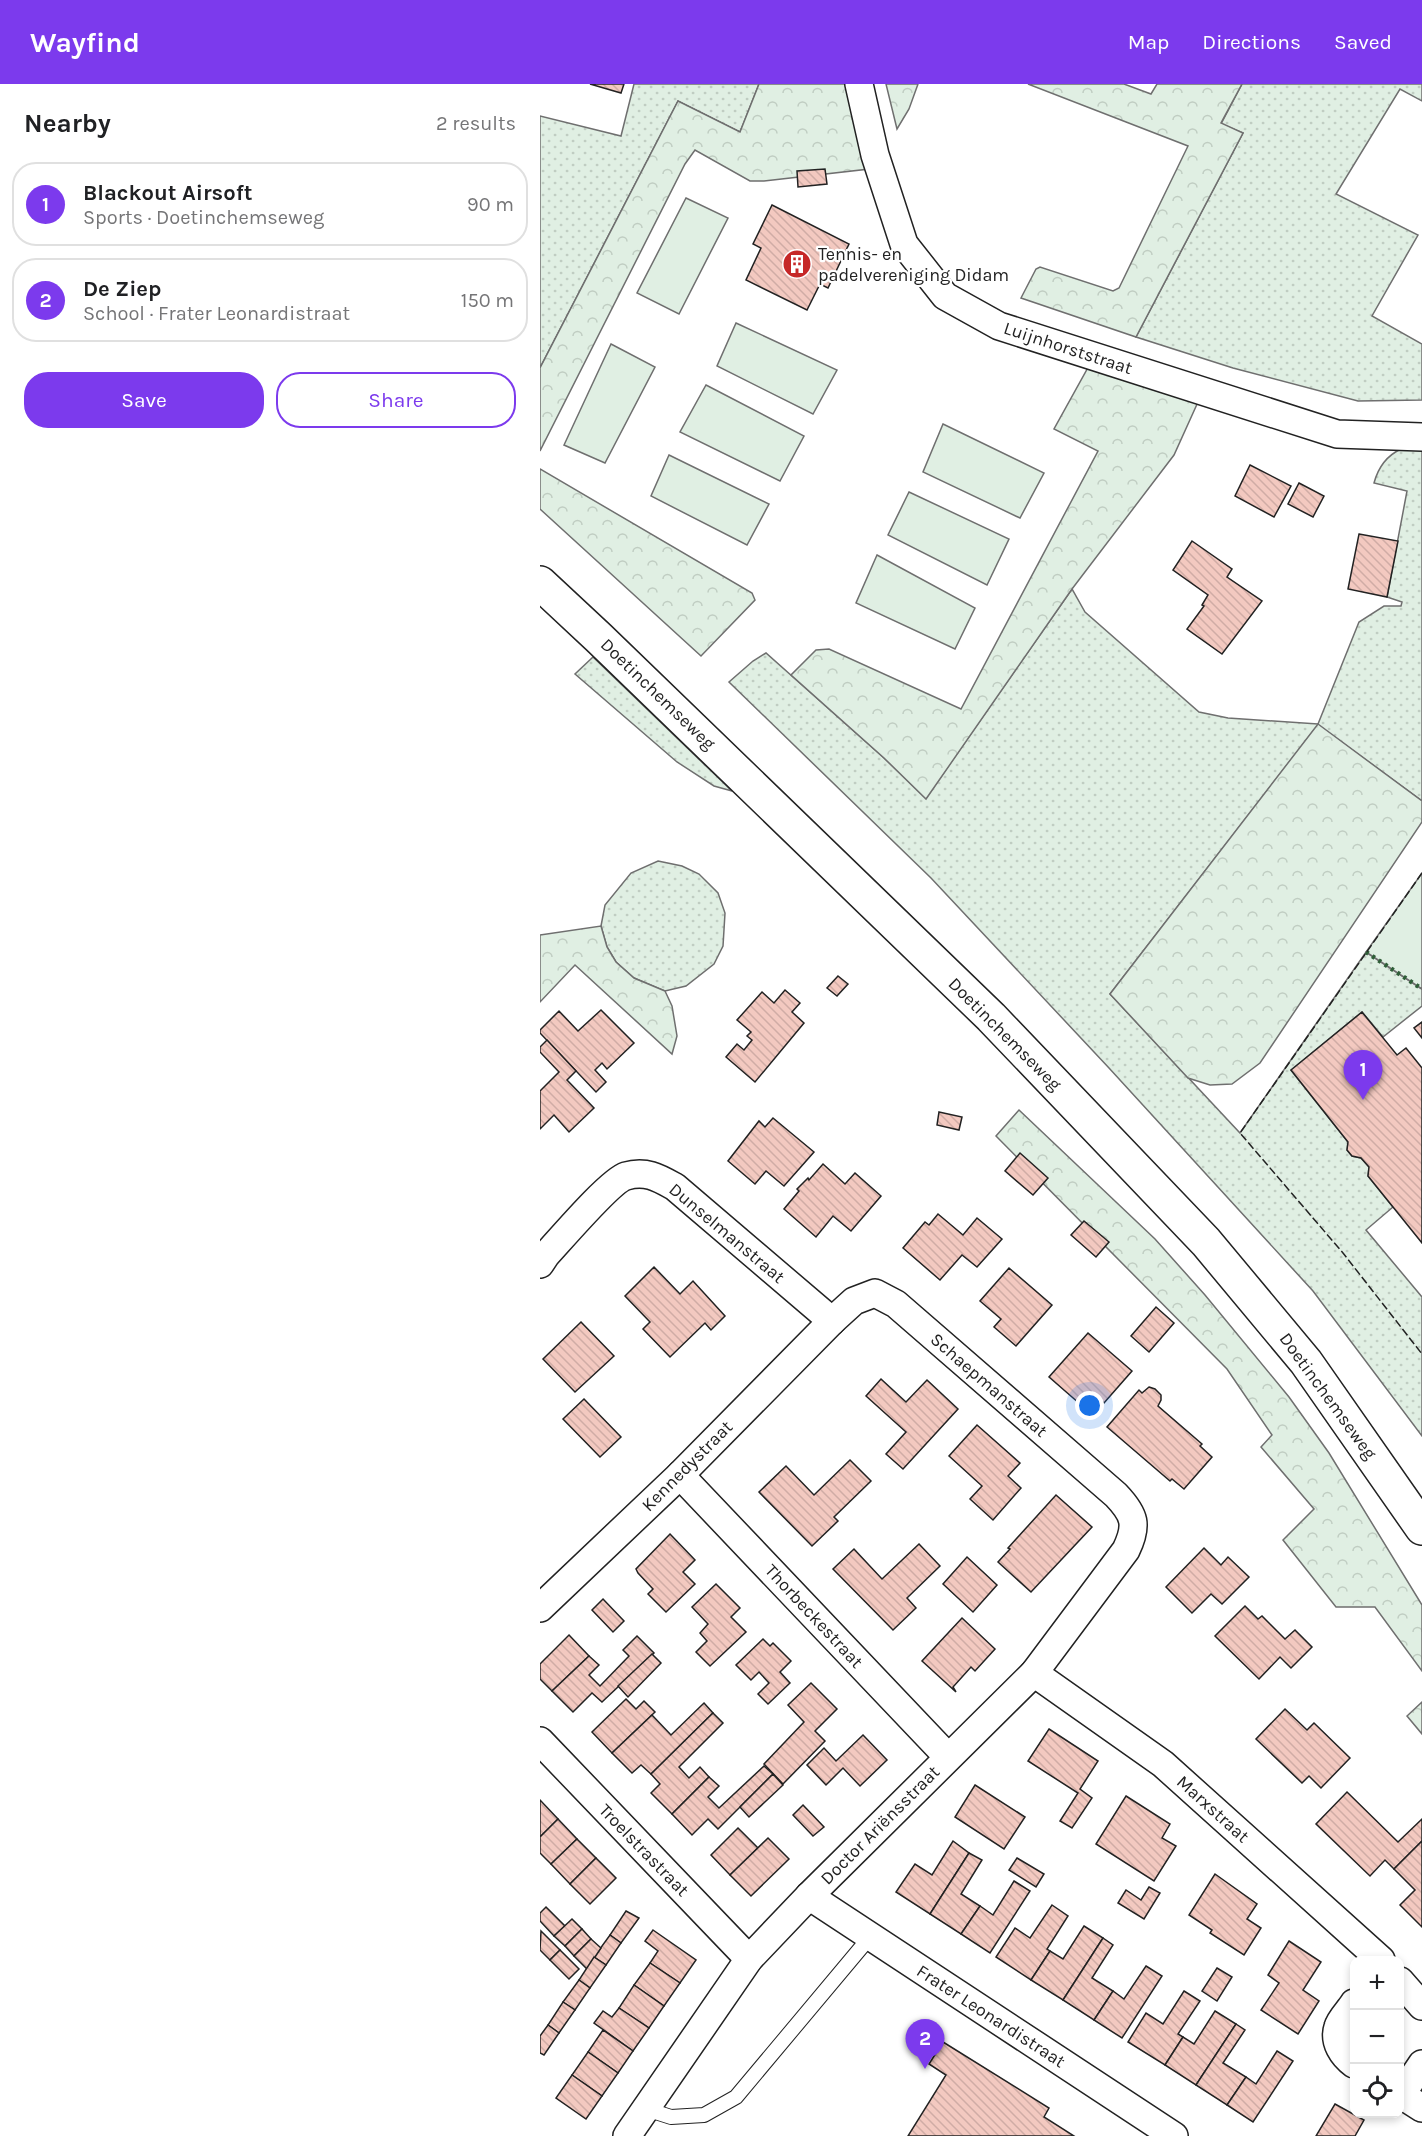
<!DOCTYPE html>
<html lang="en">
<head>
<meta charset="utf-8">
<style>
  body { margin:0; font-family:Karla,sans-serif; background:#f6f6f6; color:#202124 }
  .controls { position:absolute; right:18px; bottom:18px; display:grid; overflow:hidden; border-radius:12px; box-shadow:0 3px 9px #0003 }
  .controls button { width:54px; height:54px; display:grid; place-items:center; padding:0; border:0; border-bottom:2px solid #e0e0e0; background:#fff; color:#202124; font:30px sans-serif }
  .you { position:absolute; left:550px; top:1322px; width:21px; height:21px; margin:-15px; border:4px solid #fff; border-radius:50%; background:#1a73e8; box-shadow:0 0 0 9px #1a73e833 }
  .badge { display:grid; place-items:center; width:39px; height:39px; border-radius:50%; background:#7c3aed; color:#fff; font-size:20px; font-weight:700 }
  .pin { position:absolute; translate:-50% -50px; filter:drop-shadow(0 2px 3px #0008) }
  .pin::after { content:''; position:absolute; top:32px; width:21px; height:18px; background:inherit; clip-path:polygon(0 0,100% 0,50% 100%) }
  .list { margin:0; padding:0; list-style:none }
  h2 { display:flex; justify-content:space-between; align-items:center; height:78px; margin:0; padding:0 24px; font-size:26px }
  h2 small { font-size:20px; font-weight:400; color:#757577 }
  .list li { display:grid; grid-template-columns:39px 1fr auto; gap:18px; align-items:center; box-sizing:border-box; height:84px; margin:0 12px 12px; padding:0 12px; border:2px solid #e0e0e0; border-radius:24px }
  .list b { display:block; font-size:22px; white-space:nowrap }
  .list p { margin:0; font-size:20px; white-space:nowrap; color:#757577 }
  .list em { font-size:20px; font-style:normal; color:#757577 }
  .actions { display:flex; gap:12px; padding:18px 24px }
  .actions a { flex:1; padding:14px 0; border:2px solid #7c3aed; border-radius:24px; text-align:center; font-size:21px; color:#7c3aed }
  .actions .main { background:#7c3aed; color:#fff }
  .icon { flex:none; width:33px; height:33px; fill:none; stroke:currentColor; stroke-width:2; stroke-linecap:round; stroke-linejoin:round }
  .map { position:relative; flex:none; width:882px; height:2052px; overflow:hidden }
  header { display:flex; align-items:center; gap:36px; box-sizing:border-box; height:84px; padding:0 30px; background:#7c3aed; color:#fff }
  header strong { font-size:28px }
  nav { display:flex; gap:33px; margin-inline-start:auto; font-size:21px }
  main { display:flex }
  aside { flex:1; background:#fff }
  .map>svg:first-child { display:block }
  .grass { fill:url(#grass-dots); stroke:#6f6f6f; stroke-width:1.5 }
  .forest { fill:url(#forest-crowns); stroke:#6f6f6f; stroke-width:1.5 }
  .park { fill:#e0efe3; stroke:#6f6f6f; stroke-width:1.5 }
  .building { fill:url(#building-back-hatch); stroke:#222; stroke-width:1.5 }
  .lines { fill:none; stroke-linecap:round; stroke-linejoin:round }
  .service-casing { stroke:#222; stroke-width:16 }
  .minor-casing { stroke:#222; stroke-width:30 }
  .secondary-casing { stroke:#222; stroke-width:36 }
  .service { stroke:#fff; stroke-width:14 }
  .minor { stroke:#fff; stroke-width:27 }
  .secondary { stroke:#fff; stroke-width:33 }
  .hedge { stroke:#2f5e38; stroke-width:4.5; stroke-dasharray:3 4.5; stroke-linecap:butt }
  .fence { stroke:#222; stroke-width:1.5; stroke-dasharray:8 3; stroke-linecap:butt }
  .labels { text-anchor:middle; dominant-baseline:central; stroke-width:4.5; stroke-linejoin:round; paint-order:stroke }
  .poi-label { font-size:18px; fill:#222; stroke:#fff; text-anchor:start }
  .street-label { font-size:18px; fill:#222; stroke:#fff }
</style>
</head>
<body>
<header>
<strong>Wayfind</strong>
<nav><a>Map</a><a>Directions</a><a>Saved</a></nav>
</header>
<main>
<aside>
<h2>Nearby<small>2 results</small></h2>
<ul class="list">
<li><span class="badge">1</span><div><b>Blackout Airsoft</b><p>Sports · Doetinchemseweg</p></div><em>90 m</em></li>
<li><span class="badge">2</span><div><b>De Ziep</b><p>School · Frater Leonardistraat</p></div><em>150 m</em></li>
</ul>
<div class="actions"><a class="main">Save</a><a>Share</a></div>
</aside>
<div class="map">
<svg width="882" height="2052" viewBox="0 0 882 2052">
  <defs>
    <pattern id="grass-dots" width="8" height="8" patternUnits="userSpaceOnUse" patternTransform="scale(1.5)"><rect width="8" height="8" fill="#e0efe3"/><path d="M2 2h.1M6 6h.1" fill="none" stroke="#c0cdc2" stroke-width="1.8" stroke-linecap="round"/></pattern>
    <pattern id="forest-crowns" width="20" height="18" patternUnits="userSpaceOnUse" patternTransform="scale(1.5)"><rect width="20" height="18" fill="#e0efe3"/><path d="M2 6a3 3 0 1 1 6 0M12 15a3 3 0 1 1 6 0" fill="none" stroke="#c0cdc2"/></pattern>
    <pattern id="building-back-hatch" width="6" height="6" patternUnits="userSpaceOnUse" patternTransform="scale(1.5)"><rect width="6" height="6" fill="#f3c9c0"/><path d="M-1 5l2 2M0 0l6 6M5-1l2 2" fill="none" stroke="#d0aca5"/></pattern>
  </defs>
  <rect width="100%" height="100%" fill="#fff"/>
  <g class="grass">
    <path d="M94,0H219L200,48L138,17L0,284V32L81,52Z"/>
    <path d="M702,0H882V17L860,5L796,110L878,151L832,232L882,260V316L818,317L693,284L596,253L703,49L681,40Z"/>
    <path d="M861,365H882V717L778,641L570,910L700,1049L826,868L882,905V922L843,953L822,928L751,986L808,1058L807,1066L812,1072L821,1074L829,1083L828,1092L853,1123L826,1146L882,1213V1352L773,1207L569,984L391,794L189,598L213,577L226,569L344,674L386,714L532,505L545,528L659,628L688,634L778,640L819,538L844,522H861L862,518L847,513L867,407L834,399C838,384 846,372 861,365Z"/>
    <path d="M53,573L192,707L174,702L137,678L35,590Z"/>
    <path d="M118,777L142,782L159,790L178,809L185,829L183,862L174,880L146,902L125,907L94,894L76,878L67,863L61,842L65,821L91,789Z"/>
  </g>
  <g class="forest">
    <path d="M219,0H308L329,85L224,97H210L155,66L145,80L0,367V284L138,17L200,48Z"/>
    <path d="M346,0H378L369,25L357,45Z"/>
    <path d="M488,0H584L611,10L617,0H702L681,39L703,49L596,253L481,214L496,185L500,183L573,207L579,204L648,62Z"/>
    <path d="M550,280L658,318L634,371L532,505L386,715L344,674L251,591L276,566L289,565L421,625L558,367L514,345Z"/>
    <path d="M0,385L212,509L215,516L161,572L0,425Z"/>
    <path d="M778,640L882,717V738L720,979L692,1000L670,1001L648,994L570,910Z"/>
    <path d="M61,842L67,863L76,878L94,894L125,907L132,922L137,952L132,970L35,881L0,918V851Z"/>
    <path d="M479,1026L615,1155L665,1211L749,1313L789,1369L882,1521V1587L835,1523H796L743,1456L774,1425L721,1363L732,1351L687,1285L456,1052Z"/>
    <path d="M882,1618V1650L867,1632Z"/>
  </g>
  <g class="park">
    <path d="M146,114L188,134L139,230L97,209Z"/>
    <path d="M196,239L297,286L273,330L177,282Z"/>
    <path d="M71,260L115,283L65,379L24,361Z"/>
    <path d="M166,301L264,352L240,397L140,348Z"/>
    <path d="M403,340L504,389L480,434L383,388Z"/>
    <path d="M129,371L229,420L207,461L111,412Z"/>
    <path d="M369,408L469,455L447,501L348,451Z"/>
    <path d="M337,471L435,524L415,565L316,519Z"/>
    <path d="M882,789V905L826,868Z"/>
  </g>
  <g class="building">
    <path d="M50,0H84L81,9Z"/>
    <path d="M285,85L287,100L258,103L257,87Z"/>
    <path d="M232,121L309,160L288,204L280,200L267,226L206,196L221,164L213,160Z"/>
    <path d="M710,381L751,402L734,433L695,412Z"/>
    <path d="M759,399L784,412L773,433L748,420Z"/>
    <path d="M819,450L858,457L847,513L808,505Z"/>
    <path d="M652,457L692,485L687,493L722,517L682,570L647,545L664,522L662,521L668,511L633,486Z"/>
    <path d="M298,892L308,900L297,912L287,904Z"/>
    <path d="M245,906L260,919L252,928L264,939L215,998L186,973L197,960L204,966L212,956L207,952L211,948L197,936L222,908L234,919Z"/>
    <path d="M61,926L94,959L67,985L62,979L55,986L66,998L56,1008L0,949V946L19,927L38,947Z"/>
    <path d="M822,928L857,971L866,964L882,984V1159L828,1092L829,1083L821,1074L812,1072L807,1066L808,1058L751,986Z"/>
    <path d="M882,938V954L874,944Z"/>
    <path d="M7,956L36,987L27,996L54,1024L29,1048L14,1031L0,1045V1007L19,988L0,968V963Z"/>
    <path d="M399,1028L422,1033L419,1046L397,1041Z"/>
    <path d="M233,1034L274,1068L244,1102L226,1087L215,1100L188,1077L219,1037L225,1043Z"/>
    <path d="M480,1069L508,1094L493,1111L465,1087Z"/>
    <path d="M283,1080L305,1100L315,1089L341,1112L311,1147L293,1132L276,1153L244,1125L259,1107L257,1105L268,1094L269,1096Z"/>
    <path d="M398,1130L423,1151L437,1134L462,1155L437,1183L422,1171L400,1196L363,1164L385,1138L389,1141Z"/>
    <path d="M544,1137L569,1158L556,1173L531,1151Z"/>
    <path d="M114,1183L140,1210L153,1197L185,1232L171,1246L165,1239L130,1273L103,1245L110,1238L85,1212Z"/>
    <path d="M469,1184L512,1221L476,1262L454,1243L461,1235L440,1217Z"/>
    <path d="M616,1223L634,1239L609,1268L591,1252Z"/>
    <path d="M41,1238L74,1272L35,1308L3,1275Z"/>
    <path d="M548,1249L592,1287L564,1319L551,1308L540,1320L509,1293Z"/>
    <path d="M341,1295L366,1318L387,1296L418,1325L363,1385L346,1370L366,1348L326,1312Z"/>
    <path d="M609,1303L615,1305L621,1311V1316L618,1322L662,1360L660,1362L672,1373L644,1405L632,1395L630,1397L567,1343L599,1306L602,1309Z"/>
    <path d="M44,1315L81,1353L60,1373L23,1335Z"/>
    <path d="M437,1341L480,1379L468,1392L481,1404L453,1436L430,1415L442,1402L409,1372Z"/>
    <path d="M310,1376L331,1397L294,1433L298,1437L272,1462L219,1408L246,1382L274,1411Z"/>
    <path d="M516,1411L552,1443L491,1508L458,1478L470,1465L468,1464Z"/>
    <path d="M130,1450L155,1476L143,1488L155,1500L126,1528L108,1510L113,1505L98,1489L96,1485Z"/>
    <path d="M379,1460L400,1482L367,1514L376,1524L353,1546L293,1485L314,1465L342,1495Z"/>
    <path d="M664,1464L681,1481L688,1473L709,1493L682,1520L671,1510L652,1529L626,1503Z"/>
    <path d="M427,1473L457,1501L433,1528L403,1500Z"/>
    <path d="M176,1500L200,1524L191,1533L206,1548L170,1582L156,1568L167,1557L160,1549L168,1540L152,1523Z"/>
    <path d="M63,1515L84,1537L73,1548L52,1526Z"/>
    <path d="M705,1522L718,1535L722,1532L745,1555L755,1546L772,1563L751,1584L740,1573L719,1595L675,1552Z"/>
    <path d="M422,1534L455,1565L435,1587L431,1583L413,1603L416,1608L382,1577Z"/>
    <path d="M29,1551L49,1572L12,1607L0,1595V1580Z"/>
    <path d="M97,1552L114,1569L62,1618L52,1609L33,1628L12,1607L49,1572L59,1581L49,1591L60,1602L89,1572L83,1566Z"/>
    <path d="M223,1555L230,1562L233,1559L251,1577L240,1588L250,1599L228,1620L218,1610L229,1599L219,1588L211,1596L196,1581Z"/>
    <path d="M112,1570L121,1579L88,1613L78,1602Z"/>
    <path d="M271,1599L297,1625L275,1647L285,1657L243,1700L224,1680L264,1638L248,1621Z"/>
    <path d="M86,1615L96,1625L104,1617L115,1628L72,1669L52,1648Z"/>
    <path d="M164,1619L173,1629L111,1690L101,1681L92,1689L72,1669L112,1631L131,1651Z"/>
    <path d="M745,1625L767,1646L774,1639L810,1674L781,1704L769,1692L762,1699L716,1655Z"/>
    <path d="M173,1629L183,1639L139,1683L149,1694L160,1683L169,1693L132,1730L111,1709L120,1700L111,1690Z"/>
    <path d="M509,1645L558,1677L540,1705L552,1714L532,1744L520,1737L538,1709L488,1677Z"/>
    <path d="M323,1651L347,1676L320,1702L303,1684L286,1701L267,1681L284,1664L296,1677Z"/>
    <path d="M224,1682L233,1690L178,1745L168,1735L152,1751L132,1730L169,1693L179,1702L168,1713L179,1724Z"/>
    <path d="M233,1690L243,1701L209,1733L200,1723Z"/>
    <path d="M435,1701L485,1733L464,1765L415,1733Z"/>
    <path d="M807,1708L858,1758L882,1735V1757L854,1785L845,1776L830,1792L776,1740Z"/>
    <path d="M586,1712L630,1740L622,1754L636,1762L614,1797L556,1760Z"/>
    <path d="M0,1716L18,1735L0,1753Z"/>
    <path d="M263,1721L284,1743L273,1752L253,1731Z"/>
    <path d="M18,1735L37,1755L11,1780L0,1769V1753Z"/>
    <path d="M198,1744L218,1764L190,1791L171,1771Z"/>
    <path d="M228,1754L249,1775L211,1812L190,1791Z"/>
    <path d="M37,1755L56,1774L30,1800L11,1780Z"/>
    <path d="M413,1757L429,1769L390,1830L356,1808L375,1780L392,1791Z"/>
    <path d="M882,1757V1843L860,1821L875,1806L854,1785Z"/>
    <path d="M429,1769L442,1776L421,1810L440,1822L421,1850L390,1830Z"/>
    <path d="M56,1774L76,1794L50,1820L30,1800Z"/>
    <path d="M477,1774L504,1790L496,1803L469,1786Z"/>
    <path d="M675,1790L717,1820L707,1835L721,1844L704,1871L670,1849L672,1846L649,1831Z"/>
    <path d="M474,1797L490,1807L450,1869L421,1850L440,1822L453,1831Z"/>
    <path d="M609,1803L620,1809L604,1835L578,1819L586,1806L601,1816Z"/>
    <path d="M512,1821L528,1832L507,1865L510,1867L491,1896L456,1873L475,1844L490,1854Z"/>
    <path d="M6,1823L25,1842L14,1852L0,1837V1829Z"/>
    <path d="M86,1827L99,1834L81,1859L70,1851Z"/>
    <path d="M32,1835L42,1845L25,1862L14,1852Z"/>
    <path d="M544,1842L563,1854L523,1916L491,1896L510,1867L523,1875Z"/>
    <path d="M42,1845L51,1855L34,1872L25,1862Z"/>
    <path d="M113,1846L156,1876L140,1899L110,1879L118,1867L105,1857Z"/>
    <path d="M1,1847L20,1866L10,1876L0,1866Z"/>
    <path d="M70,1851L81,1859L66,1881L54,1873Z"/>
    <path d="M563,1854L573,1861L552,1894L573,1907L554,1936L523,1916Z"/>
    <path d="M51,1855L61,1864L47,1885L34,1872Z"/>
    <path d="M749,1857L781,1878L763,1906L779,1917L758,1950L721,1926L739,1899L728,1891Z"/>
    <path d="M20,1866L39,1885L29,1895L10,1876Z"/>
    <path d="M54,1873L66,1881L50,1904L39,1896Z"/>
    <path d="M110,1879L140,1899L124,1922L94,1901Z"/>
    <path d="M606,1882L622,1892L582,1954L554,1936L573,1907L584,1915Z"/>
    <path d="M677,1884L692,1893L677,1917L662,1907Z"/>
    <path d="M39,1896L50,1904L35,1926L23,1918Z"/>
    <path d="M94,1901L124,1922L109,1944L79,1924Z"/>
    <path d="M644,1907L660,1917L638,1950L643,1953L625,1981L588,1958L606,1929L623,1940Z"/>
    <path d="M23,1918L35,1926L19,1949L8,1941Z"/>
    <path d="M79,1924L109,1944L93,1967L54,1939L63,1927L72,1933Z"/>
    <path d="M675,1927L696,1940L656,2001L625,1981L643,1953L654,1960Z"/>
    <path d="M696,1940L705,1946L683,1979L706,1993L687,2021L656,2001Z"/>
    <path d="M8,1941L19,1949L4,1971L0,1969V1952Z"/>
    <path d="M63,1946L93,1967L78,1989L48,1968Z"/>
    <path d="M403,1958L509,2024L504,2033L534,2052H368L406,1991L389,1980Z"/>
    <path d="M737,1967L753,1977L713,2038L687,2021L706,1993L716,2000Z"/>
    <path d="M48,1968L78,1989L62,2012L32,1991Z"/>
    <path d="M32,1991L62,2012L46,2035L16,2014Z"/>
    <path d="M795,2020L824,2036L815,2052H776Z"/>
  </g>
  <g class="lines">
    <g class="service-casing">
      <path id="service" d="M106,2025L131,2033L164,2031L196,2013L330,1853"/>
    </g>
    <g class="minor-casing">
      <g id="minor">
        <path d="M319,0L335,71L364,160L405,212L459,242L797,350L882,353"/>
        <path d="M0,1180L6,1171C20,1156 70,1097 86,1092C106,1086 119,1094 135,1103L292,1237"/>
        <path d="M140,1391L408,1673"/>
        <path d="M0,1524L140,1391L292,1237L314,1217L335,1209L356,1220L576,1411C595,1431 598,1441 586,1466L494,1589L269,1812L209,1875L87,2052"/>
        <path d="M494,1589L623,1680L841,1876"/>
        <path d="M0,1657L209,1875"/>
        <path d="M269,1812L634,2052"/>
        <path d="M860,1897L882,1922"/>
        <path d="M814,1919C810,1926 800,1935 798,1943C793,1958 803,1972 814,1980"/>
        <path d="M860,2010L882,2024"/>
        <path d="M861,2011L882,1980"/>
      </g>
    </g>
    <g class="secondary-casing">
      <path id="secondary" d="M0,499L59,554L451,933L666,1158L766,1278L882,1444"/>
    </g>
    <use href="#service" class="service"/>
    <use href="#minor" class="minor"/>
    <use href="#secondary" class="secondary"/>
    <path class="hedge" d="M826,868L882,905"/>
    <path class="fence" d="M882,789L700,1049L803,1169L882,1270"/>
  </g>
  <defs>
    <g id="building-disc" transform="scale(1.5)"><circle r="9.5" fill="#c62828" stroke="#fff"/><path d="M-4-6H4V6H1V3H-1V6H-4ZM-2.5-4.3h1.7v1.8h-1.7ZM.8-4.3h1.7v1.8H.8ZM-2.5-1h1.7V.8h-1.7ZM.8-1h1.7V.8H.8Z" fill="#fff"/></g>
  </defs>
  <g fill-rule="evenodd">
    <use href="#building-disc" x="257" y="180"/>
  </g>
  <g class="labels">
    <g class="poi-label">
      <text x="278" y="170">Tennis- en<tspan x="278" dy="21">padelvereniging Didam</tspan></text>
    </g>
    <g class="street-label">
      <text transform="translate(528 264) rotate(18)">Luijnhorststraat</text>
      <text transform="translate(118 610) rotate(44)">Doetinchemseweg</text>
      <text transform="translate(465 950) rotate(45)">Doetinchemseweg</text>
      <text transform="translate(187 1149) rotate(40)">Dunselmanstraat</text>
      <text transform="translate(449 1301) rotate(41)">Schaepmanstraat</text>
      <text transform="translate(788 1312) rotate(54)">Doetinchemseweg</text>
      <text transform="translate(147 1382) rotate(-45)">Kennedystraat</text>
      <text transform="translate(274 1532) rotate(47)">Thorbeckestraat</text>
      <text transform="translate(673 1725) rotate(42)">Marxstraat</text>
      <text transform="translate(340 1741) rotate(-45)">Doctor Ariënsstraat</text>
      <text transform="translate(104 1766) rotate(46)">Troelstrastraat</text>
      <text transform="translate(451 1932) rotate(33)">Frater Leonardistraat</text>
    </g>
  </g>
</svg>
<div class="controls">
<button>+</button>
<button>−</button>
<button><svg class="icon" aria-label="locate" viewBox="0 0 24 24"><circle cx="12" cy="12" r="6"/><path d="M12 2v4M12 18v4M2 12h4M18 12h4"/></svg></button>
</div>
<div class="you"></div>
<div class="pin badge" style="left:823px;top:1016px">1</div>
<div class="pin badge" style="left:385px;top:1985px">2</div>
</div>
</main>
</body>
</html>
